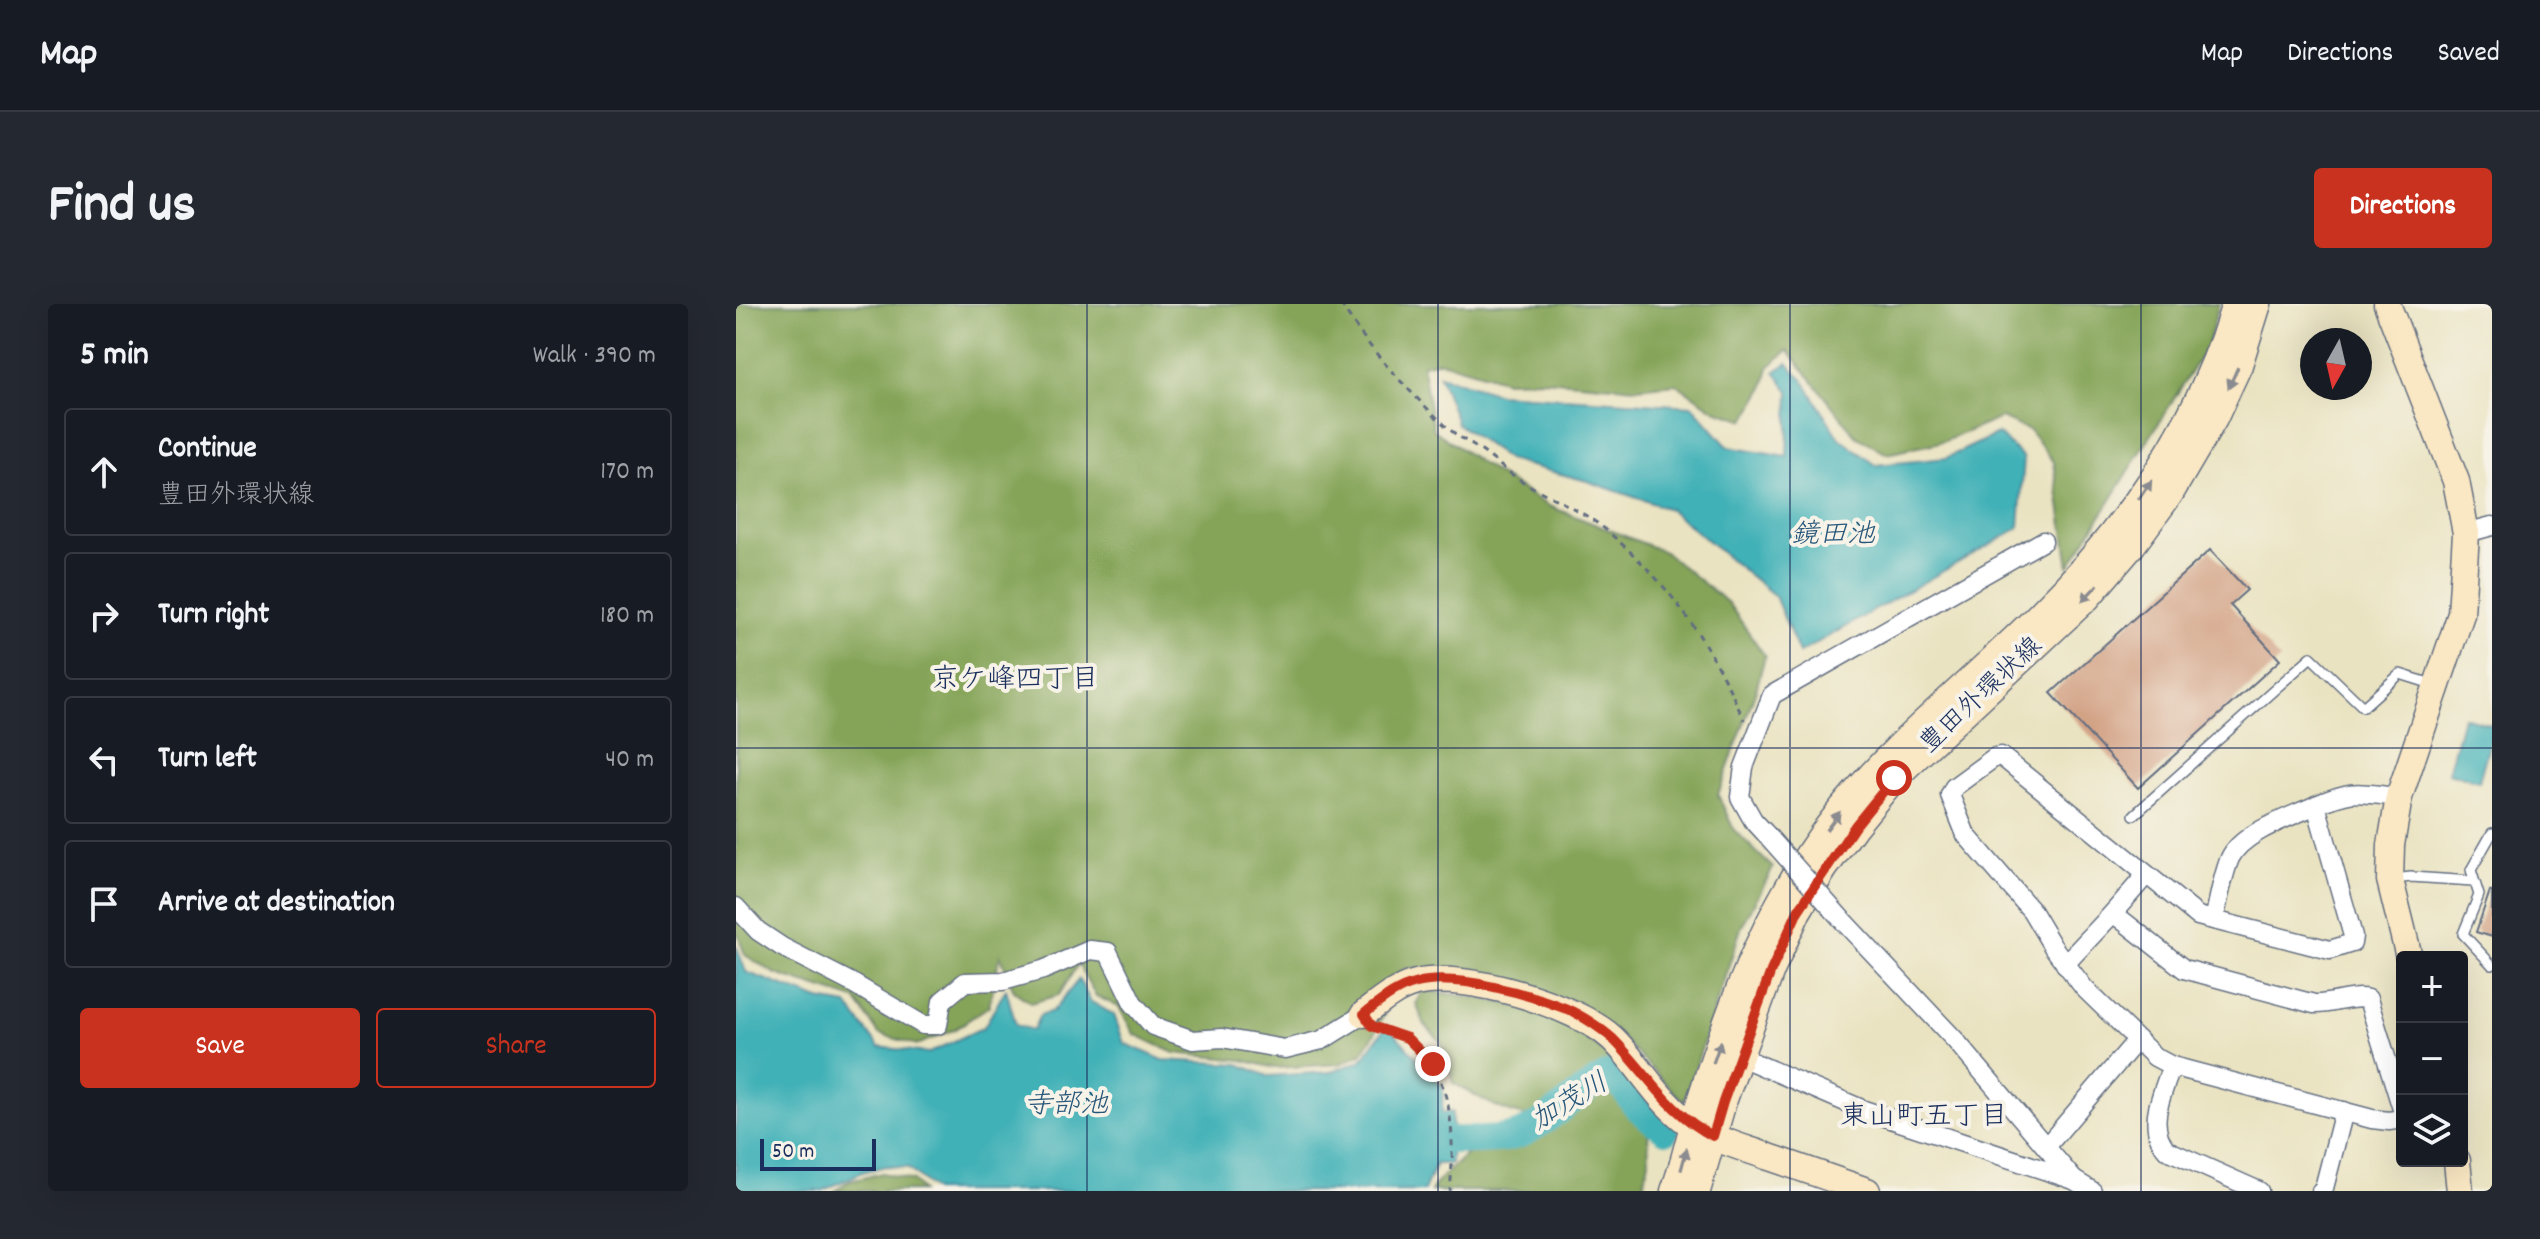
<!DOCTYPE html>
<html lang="en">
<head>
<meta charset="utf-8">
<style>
  body { margin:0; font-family:Dekko,"Klee One",sans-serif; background:#242831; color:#f1f3f6 }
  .controls { position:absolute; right:24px; bottom:24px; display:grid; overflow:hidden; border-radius:8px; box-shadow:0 8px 32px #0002 }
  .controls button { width:72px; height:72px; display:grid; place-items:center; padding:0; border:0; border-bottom:2px solid #363941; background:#171b24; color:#f1f3f6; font:40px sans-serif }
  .compass { position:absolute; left:1564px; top:24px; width:72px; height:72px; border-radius:50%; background:#171b24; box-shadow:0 8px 32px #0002; rotate:188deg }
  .scale { position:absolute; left:24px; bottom:20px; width:116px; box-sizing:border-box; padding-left:8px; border:4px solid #1b2f5e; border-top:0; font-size:22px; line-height:28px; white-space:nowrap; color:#1b2f5e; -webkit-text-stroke:6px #f7f3e8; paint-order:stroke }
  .stop { position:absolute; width:24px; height:24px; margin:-18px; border:6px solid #c8321e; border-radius:50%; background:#fff }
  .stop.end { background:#c8321e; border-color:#fff; box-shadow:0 2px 8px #0008 }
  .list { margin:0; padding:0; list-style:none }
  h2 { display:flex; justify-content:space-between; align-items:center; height:104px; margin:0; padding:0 32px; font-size:34px }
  h2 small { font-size:26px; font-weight:400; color:#9ea1a6 }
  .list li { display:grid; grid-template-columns:52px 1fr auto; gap:24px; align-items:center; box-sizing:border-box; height:128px; margin:0 16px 16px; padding:0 16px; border:2px solid #363941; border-radius:8px }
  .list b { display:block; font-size:30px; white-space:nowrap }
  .list p { margin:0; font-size:26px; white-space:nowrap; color:#9ea1a6 }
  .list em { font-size:26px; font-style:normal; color:#9ea1a6 }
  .actions { display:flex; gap:16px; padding:24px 32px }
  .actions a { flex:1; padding:18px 0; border:2px solid #c8321e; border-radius:8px; text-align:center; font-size:28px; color:#c8321e }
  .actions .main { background:#c8321e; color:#fff }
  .icon { flex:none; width:44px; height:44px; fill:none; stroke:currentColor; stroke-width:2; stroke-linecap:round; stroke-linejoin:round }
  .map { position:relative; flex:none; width:1756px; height:887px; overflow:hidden; border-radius:8px }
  header { display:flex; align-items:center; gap:48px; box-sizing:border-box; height:112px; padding:0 40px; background:#171b24; border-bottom:2px solid #363941 }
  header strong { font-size:38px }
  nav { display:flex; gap:44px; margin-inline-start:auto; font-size:28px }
  .intro { display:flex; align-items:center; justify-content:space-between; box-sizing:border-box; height:192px; padding:0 48px }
  h1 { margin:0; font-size:56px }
  .button { padding:20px 36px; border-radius:8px; background:#c8321e; color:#fff; font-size:28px; font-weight:700 }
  main { display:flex; gap:48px; padding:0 48px }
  aside { flex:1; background:#171b24; border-radius:8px; box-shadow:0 8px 32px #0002 }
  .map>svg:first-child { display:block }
  .forest { fill:#85a458; stroke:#506a5b; stroke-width:2 }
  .water { fill:#40b1b7; stroke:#2e708a; stroke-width:2 }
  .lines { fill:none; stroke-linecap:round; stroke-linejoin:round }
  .river { stroke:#40b1b7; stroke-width:28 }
  .building { fill:#d3a386 }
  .lane-casing { stroke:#636e81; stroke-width:12 }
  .street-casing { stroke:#636e81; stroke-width:21 }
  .secondary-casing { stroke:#636e81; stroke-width:29 }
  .path { stroke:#636e81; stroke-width:3; stroke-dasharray:6 6; stroke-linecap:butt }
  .lane { stroke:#fff; stroke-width:9 }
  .street { stroke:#fff; stroke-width:18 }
  .secondary { stroke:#fae7c3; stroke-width:26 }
  .street-bridge-casing { stroke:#636e81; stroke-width:21; stroke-linecap:butt }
  .street-bridge { stroke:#fff; stroke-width:18 }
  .oneway { fill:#8a8b90 }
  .route { stroke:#c8321e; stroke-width:10 }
  .grid { fill:none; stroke:#1b2f5e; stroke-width:2; stroke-opacity:0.55 }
  .labels { text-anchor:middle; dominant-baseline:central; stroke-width:8; stroke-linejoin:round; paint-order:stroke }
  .street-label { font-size:26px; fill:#1b2f5e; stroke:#f7f3e8 }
  .water-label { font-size:28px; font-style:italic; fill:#265679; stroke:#f7f3e8 }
  .neighbourhood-label { font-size:28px; fill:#1b2f5e; stroke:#f7f3e8 }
</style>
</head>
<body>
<header>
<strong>Map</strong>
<nav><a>Map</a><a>Directions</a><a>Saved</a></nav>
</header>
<div class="intro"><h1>Find us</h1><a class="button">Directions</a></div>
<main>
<aside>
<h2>5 min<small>Walk · 390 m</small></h2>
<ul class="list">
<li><svg class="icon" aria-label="ahead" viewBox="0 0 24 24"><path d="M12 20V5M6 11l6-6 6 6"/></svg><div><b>Continue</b><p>豊田外環状線</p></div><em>170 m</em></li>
<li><svg class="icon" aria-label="right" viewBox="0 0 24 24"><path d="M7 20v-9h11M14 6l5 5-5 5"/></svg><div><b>Turn right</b></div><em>180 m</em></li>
<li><svg class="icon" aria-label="left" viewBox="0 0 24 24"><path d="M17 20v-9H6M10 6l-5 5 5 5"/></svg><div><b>Turn left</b></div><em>40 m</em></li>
<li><svg class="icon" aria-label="arrive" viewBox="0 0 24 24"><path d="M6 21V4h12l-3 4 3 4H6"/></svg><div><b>Arrive at destination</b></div></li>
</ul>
<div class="actions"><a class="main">Save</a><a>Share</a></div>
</aside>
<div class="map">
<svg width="1756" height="887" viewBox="0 0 1756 887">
  <rect width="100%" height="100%" fill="#f7f3e8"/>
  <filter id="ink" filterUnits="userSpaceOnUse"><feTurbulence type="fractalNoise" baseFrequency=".0125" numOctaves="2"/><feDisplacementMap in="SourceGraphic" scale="16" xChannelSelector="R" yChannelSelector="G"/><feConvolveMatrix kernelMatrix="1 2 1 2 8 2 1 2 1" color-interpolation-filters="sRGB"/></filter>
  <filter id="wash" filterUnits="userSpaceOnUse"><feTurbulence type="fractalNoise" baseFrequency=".006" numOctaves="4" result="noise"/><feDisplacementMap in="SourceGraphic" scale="32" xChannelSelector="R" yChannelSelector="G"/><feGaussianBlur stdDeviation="1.8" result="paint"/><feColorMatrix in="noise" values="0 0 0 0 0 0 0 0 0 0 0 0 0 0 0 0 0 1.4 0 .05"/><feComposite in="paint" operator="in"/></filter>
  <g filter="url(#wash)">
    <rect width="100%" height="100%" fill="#eae3c1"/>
    <g class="forest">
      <path d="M0,0H1483L1472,40L1333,263L1318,158L1293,126L1265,114L1209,137L1151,150L1120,132L1052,46L1033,63L1028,84L1009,116L979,106L940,80L900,84L808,76L770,77L703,57L686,61L698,126L759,169L813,202L927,247L992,299L1029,352L1020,386L982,491L998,526L1037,564L1005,624L948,798L883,731L741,668L701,663L668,665L654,685L651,705L638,731L625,750L604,760L539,764L506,756L438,749L398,730L383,703L360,692L342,660L323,691L295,699L278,687L264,651L253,702L219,725L181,741L143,730L119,695L40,670L9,651L0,625Z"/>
      <path d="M686,687C755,693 831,706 879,760L800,814C762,808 750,796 717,779L706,739L688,720L680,699Z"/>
      <path d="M877,777L912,827L913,858L906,887H695L705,874L733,848L791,837L824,818Z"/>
      <path d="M146,869L177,877L186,887H99L111,878Z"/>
    </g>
    <g class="water">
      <path d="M1051,59L1066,74L1103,134L1140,161L1210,154L1262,130L1288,154L1283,224L1063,349L1039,292L933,205L851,177L772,156L722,120L703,72L763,90L956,102L992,143L1051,153L1053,87L1039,68Z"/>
      <path d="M1727,413L1756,421V430L1743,477L1712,469Z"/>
      <path d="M0,641L10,668L84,696L111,701L143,743L193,749L248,723L270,685L280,721L297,726L304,711L317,707L343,675L354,697L378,711L388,739L427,756L502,760L532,772L594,768L625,757L651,721L707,783L706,809L716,808L715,860H700L688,887H198L172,864L150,862L126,868L86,887H0Z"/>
    </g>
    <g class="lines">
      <path class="river" d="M715,836C738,836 768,838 789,828C822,812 846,782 879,768C895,799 902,806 930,826"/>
    </g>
    <g id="blocks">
      <g class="building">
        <path d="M1474,246L1511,286L1494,301L1544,356L1402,484L1315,389Z"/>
        <path d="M1754,587L1756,588V633L1740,628Z"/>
      </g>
    </g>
  </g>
  <g filter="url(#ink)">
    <use href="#blocks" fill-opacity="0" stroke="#636e81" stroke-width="2"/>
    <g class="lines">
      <g class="lane-casing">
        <g id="lane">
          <path d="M1398,511L1575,353L1627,403L1664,370L1699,381"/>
          <path d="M1756,529L1735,566L1743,591L1727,630L1756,661"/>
          <path d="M1658,575L1675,573L1737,577"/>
        </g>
      </g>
      <g class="street-casing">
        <g id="street">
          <path d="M1730,229L1756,222"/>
          <path d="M1663,493C1621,489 1620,484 1580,501L1617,632L1616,639L1594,646L1462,612L1265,452L1259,453L1218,483L1214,491L1230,531L1295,606L1317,643L1348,684L1419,753L1436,762L1636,815L1653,817L1666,815"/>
          <path d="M1030,530L1017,516L1004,493L1008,463L1036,391L1307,237"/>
          <path d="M1410,571L1377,609L1448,665L1578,700C1596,701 1615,691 1632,695L1666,805"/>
          <path d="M0,603L22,627L46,643L118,680L187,721H202L206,697L229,678L267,677L307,666L354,646L372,648L397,699L417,722L457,736L486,734L549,745L586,736L628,710"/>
          <path d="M1478,616C1483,596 1486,573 1494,554C1506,528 1555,513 1580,501"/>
          <path d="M1109,619L1219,736L1338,876"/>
          <path d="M1329,660L1377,609"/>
          <path d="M1005,753L1128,806L1338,876L1356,887"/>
          <path d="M1436,762C1427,788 1409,822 1431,846L1523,887"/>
          <path d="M1310,843L1401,736"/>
          <path d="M1585,887L1588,884L1608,807"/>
        </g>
      </g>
      <g class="secondary-casing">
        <g id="secondary">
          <path d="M1651,0L1720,177L1730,229L1725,310L1663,493L1655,541L1654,576L1673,653"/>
          <path d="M628,710C645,697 660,684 680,679C728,667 840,701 876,734C905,762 925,803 959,823C982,837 1008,844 1033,853C1066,864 1099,876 1131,887"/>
          <path d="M1721,857L1724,887"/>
          <path d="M938,887C949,857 955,825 965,794C997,692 1036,592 1103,508C1161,436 1236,378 1301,313C1390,225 1464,121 1499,0"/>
          <path d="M961,887L987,798L1035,667L1062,607L1088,565L1119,522L1158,474L1351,294L1395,243L1434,190L1478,115L1503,61L1522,0"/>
        </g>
      </g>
      <g class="path">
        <path d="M605,0C630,43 675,90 712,124C722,133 735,140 747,148C758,156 769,166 781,174C810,193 841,202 870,226C937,283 972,336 1008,416"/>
        <path d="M644,725C653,728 665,730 673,736C719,771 719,834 714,887"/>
      </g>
      <use href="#lane" class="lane"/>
      <use href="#street" class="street"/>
      <use href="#secondary" class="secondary"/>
      <g class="street-bridge-casing">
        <path id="street-bridge" d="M1030,530L1109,619"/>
      </g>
      <use href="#street-bridge" class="street-bridge"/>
    </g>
    <defs><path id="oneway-solid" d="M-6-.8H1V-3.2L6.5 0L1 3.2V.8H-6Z" transform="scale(2)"/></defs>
    <g class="oneway">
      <use href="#oneway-solid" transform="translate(1497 74) rotate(114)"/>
      <use href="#oneway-solid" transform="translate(1409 186) rotate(-56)"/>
      <use href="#oneway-solid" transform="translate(1354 289) rotate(133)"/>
      <use href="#oneway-solid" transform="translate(1097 517) rotate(-53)"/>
      <use href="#oneway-solid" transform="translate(981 748) rotate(-71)"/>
      <use href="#oneway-solid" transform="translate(948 855) rotate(-75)"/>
    </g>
  </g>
  <g class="lines" filter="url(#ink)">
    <path class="route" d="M697,760L671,734L636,722L628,710C645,697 660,684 681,679C720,669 793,690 831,705C845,711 865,724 877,735C912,770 932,809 977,832L987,798L1035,667L1062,607L1119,522L1158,474"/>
  </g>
  <path class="grid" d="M351,0V887M702,0V887M1054,0V887M1405,0V887M0,444H1756"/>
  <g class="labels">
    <g class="street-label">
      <text transform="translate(1246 392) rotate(-43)">豊田外環状線</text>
    </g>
    <g class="water-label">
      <text x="1097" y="233">鏡田池</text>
      <text transform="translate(835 800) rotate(-31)">加茂川</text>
      <text x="330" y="803">寺部池</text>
    </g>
    <g class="neighbourhood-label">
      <text x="279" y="378">京ケ峰四丁目</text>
      <text x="1188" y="815">東山町五丁目</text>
    </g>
  </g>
</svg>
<div class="controls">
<button>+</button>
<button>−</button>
<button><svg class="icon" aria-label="layers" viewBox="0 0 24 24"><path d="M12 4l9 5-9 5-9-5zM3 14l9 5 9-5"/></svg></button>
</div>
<svg class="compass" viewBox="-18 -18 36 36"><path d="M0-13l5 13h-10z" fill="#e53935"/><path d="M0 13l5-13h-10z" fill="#9ea1a6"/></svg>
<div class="scale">50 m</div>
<div class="stop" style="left:1158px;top:474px"></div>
<div class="stop end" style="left:697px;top:760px"></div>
</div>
</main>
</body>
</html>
